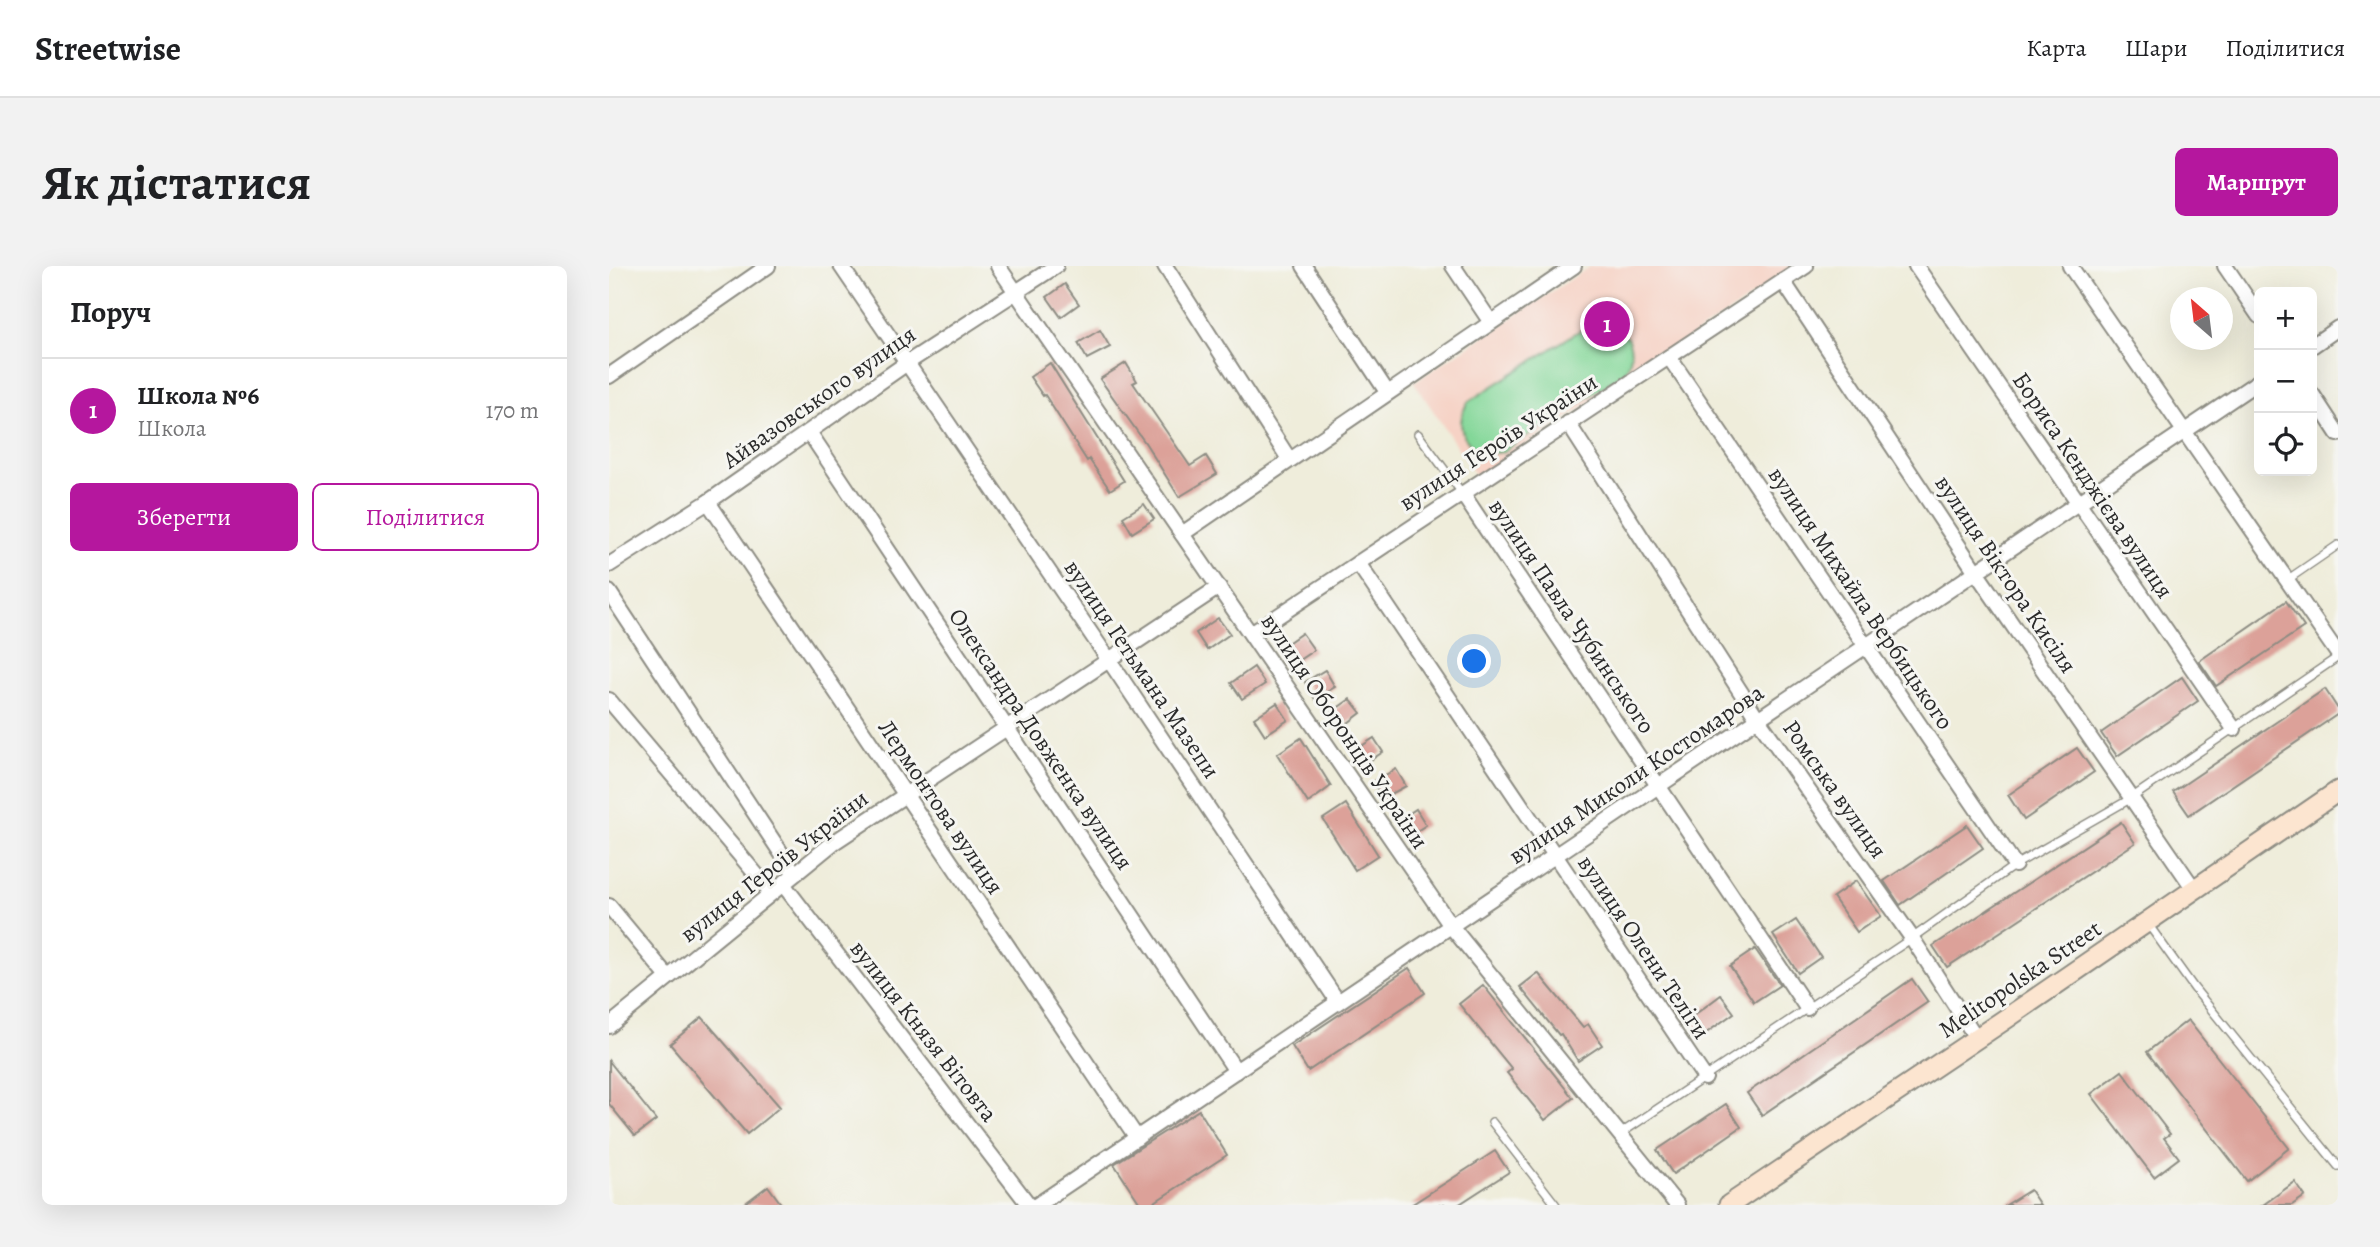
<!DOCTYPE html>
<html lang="uk">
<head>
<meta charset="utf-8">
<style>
  body { margin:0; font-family:Alegreya,serif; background:#f2f2f2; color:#202124 }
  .controls { position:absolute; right:21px; top:21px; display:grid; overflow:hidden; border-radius:10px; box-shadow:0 7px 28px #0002 }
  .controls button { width:63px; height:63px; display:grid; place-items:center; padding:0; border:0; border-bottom:2px solid #e0e0e0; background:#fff; color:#202124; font:35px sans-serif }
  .compass { position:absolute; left:1561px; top:21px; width:63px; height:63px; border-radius:50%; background:#fff; box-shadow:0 7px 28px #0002; rotate:332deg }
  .you { position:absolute; left:866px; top:396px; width:24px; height:24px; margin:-18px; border:5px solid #fff; border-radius:50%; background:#1a73e8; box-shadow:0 0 0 10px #1a73e833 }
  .badge { display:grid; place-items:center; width:46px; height:46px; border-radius:50%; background:#b5179e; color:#fff; font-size:23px; font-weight:700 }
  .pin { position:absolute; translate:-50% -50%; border:4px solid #fff; box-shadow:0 2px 7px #0006 }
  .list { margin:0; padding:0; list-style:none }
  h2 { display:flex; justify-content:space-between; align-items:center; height:91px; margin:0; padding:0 28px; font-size:30px }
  h2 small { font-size:23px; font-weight:400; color:#757577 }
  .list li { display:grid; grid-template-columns:46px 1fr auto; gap:21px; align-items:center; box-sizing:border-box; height:105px; padding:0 28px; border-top:2px solid #e0e0e0 }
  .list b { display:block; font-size:26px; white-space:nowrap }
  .list p { margin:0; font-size:23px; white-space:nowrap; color:#757577 }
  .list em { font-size:23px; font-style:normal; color:#757577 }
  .actions { display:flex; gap:14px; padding:21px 28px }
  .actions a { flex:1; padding:16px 0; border:2px solid #b5179e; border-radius:10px; text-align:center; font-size:24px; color:#b5179e }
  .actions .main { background:#b5179e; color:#fff }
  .icon { flex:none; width:38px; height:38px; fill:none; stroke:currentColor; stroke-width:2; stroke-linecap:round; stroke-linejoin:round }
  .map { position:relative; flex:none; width:1729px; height:939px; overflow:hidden; border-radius:10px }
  header { display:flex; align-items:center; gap:42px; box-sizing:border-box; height:98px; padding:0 35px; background:#fff; border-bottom:2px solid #e0e0e0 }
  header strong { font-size:33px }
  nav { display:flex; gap:38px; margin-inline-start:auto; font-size:24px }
  .intro { display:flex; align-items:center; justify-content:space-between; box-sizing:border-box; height:168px; padding:0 42px }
  h1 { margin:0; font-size:49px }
  .button { padding:18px 32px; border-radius:10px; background:#b5179e; color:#fff; font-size:24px; font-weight:700 }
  main { display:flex; gap:42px; padding:0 42px }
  aside { flex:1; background:#fff; border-radius:10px; box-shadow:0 7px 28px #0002 }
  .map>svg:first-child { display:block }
  .built { fill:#f6d2c5 }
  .green { fill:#83d798; stroke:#578162; stroke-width:2 }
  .building { fill:#dca199 }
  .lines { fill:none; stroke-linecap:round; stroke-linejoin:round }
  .lane-casing { stroke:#8d8c83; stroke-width:10 }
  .street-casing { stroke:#8d8c83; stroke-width:18 }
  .secondary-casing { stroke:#8d8c83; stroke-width:23 }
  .lane { stroke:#fff; stroke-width:7 }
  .street { stroke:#fff; stroke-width:14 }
  .secondary { stroke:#fce5d0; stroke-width:19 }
  .labels { text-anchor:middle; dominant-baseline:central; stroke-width:6; stroke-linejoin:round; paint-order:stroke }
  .street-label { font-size:24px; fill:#2b2b2b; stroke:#f6f6f2 }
</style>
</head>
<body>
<header>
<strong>Streetwise</strong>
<nav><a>Карта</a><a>Шари</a><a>Поділитися</a></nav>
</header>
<div class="intro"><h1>Як дістатися</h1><a class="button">Маршрут</a></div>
<main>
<aside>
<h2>Поруч<small></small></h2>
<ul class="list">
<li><span class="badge">1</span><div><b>Школа №6</b><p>Школа</p></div><em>170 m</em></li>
</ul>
<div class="actions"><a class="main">Зберегти</a><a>Поділитися</a></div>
</aside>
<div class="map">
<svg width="1729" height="939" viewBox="0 0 1729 939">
  <rect width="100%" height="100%" fill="#f6f6f2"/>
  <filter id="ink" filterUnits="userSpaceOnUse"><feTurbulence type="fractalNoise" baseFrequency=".0143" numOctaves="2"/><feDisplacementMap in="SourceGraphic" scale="14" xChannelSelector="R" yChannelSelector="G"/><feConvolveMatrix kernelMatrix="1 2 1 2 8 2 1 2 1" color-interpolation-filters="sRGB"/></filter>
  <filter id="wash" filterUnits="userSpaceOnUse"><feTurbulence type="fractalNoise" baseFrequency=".00686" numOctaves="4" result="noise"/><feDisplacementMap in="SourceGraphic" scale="28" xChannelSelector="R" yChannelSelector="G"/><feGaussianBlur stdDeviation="1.57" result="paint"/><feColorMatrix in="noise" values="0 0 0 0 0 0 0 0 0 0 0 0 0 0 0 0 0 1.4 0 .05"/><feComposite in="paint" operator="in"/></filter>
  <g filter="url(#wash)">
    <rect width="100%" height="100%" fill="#efeddb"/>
    <path class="built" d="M982,0H1190L868,211L805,116Z"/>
    <path class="green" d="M989,56C1018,57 1031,84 1015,108L893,186C861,192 841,164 859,136L981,58Z"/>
    <g id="blocks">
      <g class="building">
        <path d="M456,18L470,38L452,51L438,31Z"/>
        <path d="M491,64L501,81L478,93L469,77Z"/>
        <path d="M441,97L515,215L501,224L480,193L478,195L436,129L434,130L421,111Z"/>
        <path d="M517,97L528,115L524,117L581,200L597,190L608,208L570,231L537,178L491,113Z"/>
        <path d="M535,238L545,253L523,267L514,251Z"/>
        <path d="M1677,335L1695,361L1607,420L1590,395Z"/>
        <path d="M609,352L621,368L598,384L587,367Z"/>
        <path d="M693,367L705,384L684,398L673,381Z"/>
        <path d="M645,401L656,418L633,433L622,417Z"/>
        <path d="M716,404L726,421L706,433L696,416Z"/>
        <path d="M1573,411L1589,435L1508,490L1492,467Z"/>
        <path d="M1716,423L1729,443V448L1580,549L1564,526Z"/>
        <path d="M741,433L752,447L731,463L720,448Z"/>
        <path d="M668,437L679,454L656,469L645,452Z"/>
        <path d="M692,472L722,520L699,537L668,488Z"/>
        <path d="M765,472L774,486L754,499L745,485Z"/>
        <path d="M1468,482L1485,506L1415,554L1399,529Z"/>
        <path d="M787,503L797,520L773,533L764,516Z"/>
        <path d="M737,538L769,589L746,604L714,553Z"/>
        <path d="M807,543L817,559L800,570L790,554Z"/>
        <path d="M1512,556L1526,577L1338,701L1324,680Z"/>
        <path d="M1358,559L1374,582L1291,639L1275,615Z"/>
        <path d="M1247,615L1272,650L1248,666L1224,631Z"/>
        <path d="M1187,654L1212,691L1189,707L1164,669Z"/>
        <path d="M1146,683L1171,719L1145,736L1121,700Z"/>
        <path d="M800,702L816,727L699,805L683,780Z"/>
        <path d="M929,707L974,761L979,758L993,779L969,795L952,768L950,769L911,721Z"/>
        <path d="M1303,713L1319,736L1153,849L1138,827Z"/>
        <path d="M874,719L964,832L936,854L898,807L903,803L850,738Z"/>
        <path d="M1112,729L1125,747L1093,770L1080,753Z"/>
        <path d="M93,751L171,841L138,868L61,778Z"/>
        <path d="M1579,754L1680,882L1638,915L1538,786Z"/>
        <path d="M0,795L47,854L26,870L0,838Z"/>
        <path d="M1513,805L1561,868L1555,872L1570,892L1545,911L1482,828Z"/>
        <path d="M1117,838L1132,861L1064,908L1048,884Z"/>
        <path d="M590,844L618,889L541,939H532L505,898Z"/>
        <path d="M886,885L900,906L849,939H802Z"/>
        <path d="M1686,916L1696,930L1683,939H1654Z"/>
        <path d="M159,920L173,939H134Z"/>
        <path d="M1421,924L1431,939H1397Z"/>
      </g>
    </g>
  </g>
  <g filter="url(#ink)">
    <use href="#blocks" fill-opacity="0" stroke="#8d8c83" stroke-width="2"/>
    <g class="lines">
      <g class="lane-casing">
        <g id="lane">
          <path d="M809,168L853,227"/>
          <path d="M1678,314L1729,279"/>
          <path d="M1539,658L1585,722L1729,900"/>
          <path d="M883,856L947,939"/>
          <path d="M1011,868L1303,672L1406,599L1521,533L1729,391"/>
        </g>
      </g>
      <g class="street-casing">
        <g id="street">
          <path d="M232,0L500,394L729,736"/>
          <path d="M389,0L842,660L1068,939"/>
          <path d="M556,0L680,193"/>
          <path d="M695,0L778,126"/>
          <path d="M844,0L881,55"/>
          <path d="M1307,0L1625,463"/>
          <path d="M1461,0L1729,388"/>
          <path d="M1616,0L1650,50"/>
          <path d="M1174,15L1367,306L1585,623"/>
          <path d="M1703,80L1729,62"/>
          <path d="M1060,91L1406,599"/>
          <path d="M0,110L159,0"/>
          <path d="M1703,128L1729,168"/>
          <path d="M959,157L1149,453L1303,672L1368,773"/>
          <path d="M200,166L627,805"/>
          <path d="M853,227L1198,742"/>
          <path d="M99,236L528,872"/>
          <path d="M573,268L965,0"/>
          <path d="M749,297L1096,812"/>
          <path d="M0,299L99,236L298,97L447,0"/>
          <path d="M0,326L186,608"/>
          <path d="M642,368L1197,0"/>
          <path d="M0,434L162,626"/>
          <path d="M174,618L420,939"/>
          <path d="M0,640L59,711"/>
          <path d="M0,760L224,577L610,321"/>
          <path d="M428,939L1650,115"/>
        </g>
      </g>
      <g class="secondary-casing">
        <path id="secondary" d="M1120,939L1398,752L1729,525"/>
      </g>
      <use href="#lane" class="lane"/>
      <use href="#street" class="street"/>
      <use href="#secondary" class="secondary"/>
    </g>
  </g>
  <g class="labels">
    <g class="street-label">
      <text transform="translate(210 131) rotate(-35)">Айвазовського вулиця</text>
      <text transform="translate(889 176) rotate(-33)">вулиця Героїв України</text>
      <text transform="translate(1484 219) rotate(56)">Бориса Кенджієва вулиця</text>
      <text transform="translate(1397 308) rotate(56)">вулиця Віктора Кисіля</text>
      <text transform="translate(1252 332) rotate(56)">вулиця Михайла Вербицького</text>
      <text transform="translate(963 350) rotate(56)">вулиця Павла Чубинського</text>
      <text transform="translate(533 403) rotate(56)">вулиця Гетьмана Мазепи</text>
      <text transform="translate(736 465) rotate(56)">вулиця Оборонців України</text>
      <text transform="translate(432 473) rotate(56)">Олександра Довженка вулиця</text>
      <text transform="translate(1027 508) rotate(-34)">вулиця Миколи Костомарова</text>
      <text transform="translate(1226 523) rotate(55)">Ромська вулиця</text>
      <text transform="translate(332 541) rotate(56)">Лермонтова вулиця</text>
      <text transform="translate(165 600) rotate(-38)">вулиця Героїв України</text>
      <text transform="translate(1035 681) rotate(56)">вулиця Олени Теліги</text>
      <text transform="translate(1411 713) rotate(-34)">Melitopolska Street</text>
      <text transform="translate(315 765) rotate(52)">вулиця Князя Вітовта</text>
    </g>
  </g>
</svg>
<div class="controls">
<button>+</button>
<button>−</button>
<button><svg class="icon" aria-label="locate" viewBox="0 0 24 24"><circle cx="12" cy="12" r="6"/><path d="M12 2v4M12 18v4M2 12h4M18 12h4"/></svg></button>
</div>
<svg class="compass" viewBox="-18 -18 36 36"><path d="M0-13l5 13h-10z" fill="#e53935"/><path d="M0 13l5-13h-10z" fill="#757577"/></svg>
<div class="you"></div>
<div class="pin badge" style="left:998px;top:58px">1</div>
</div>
</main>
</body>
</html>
